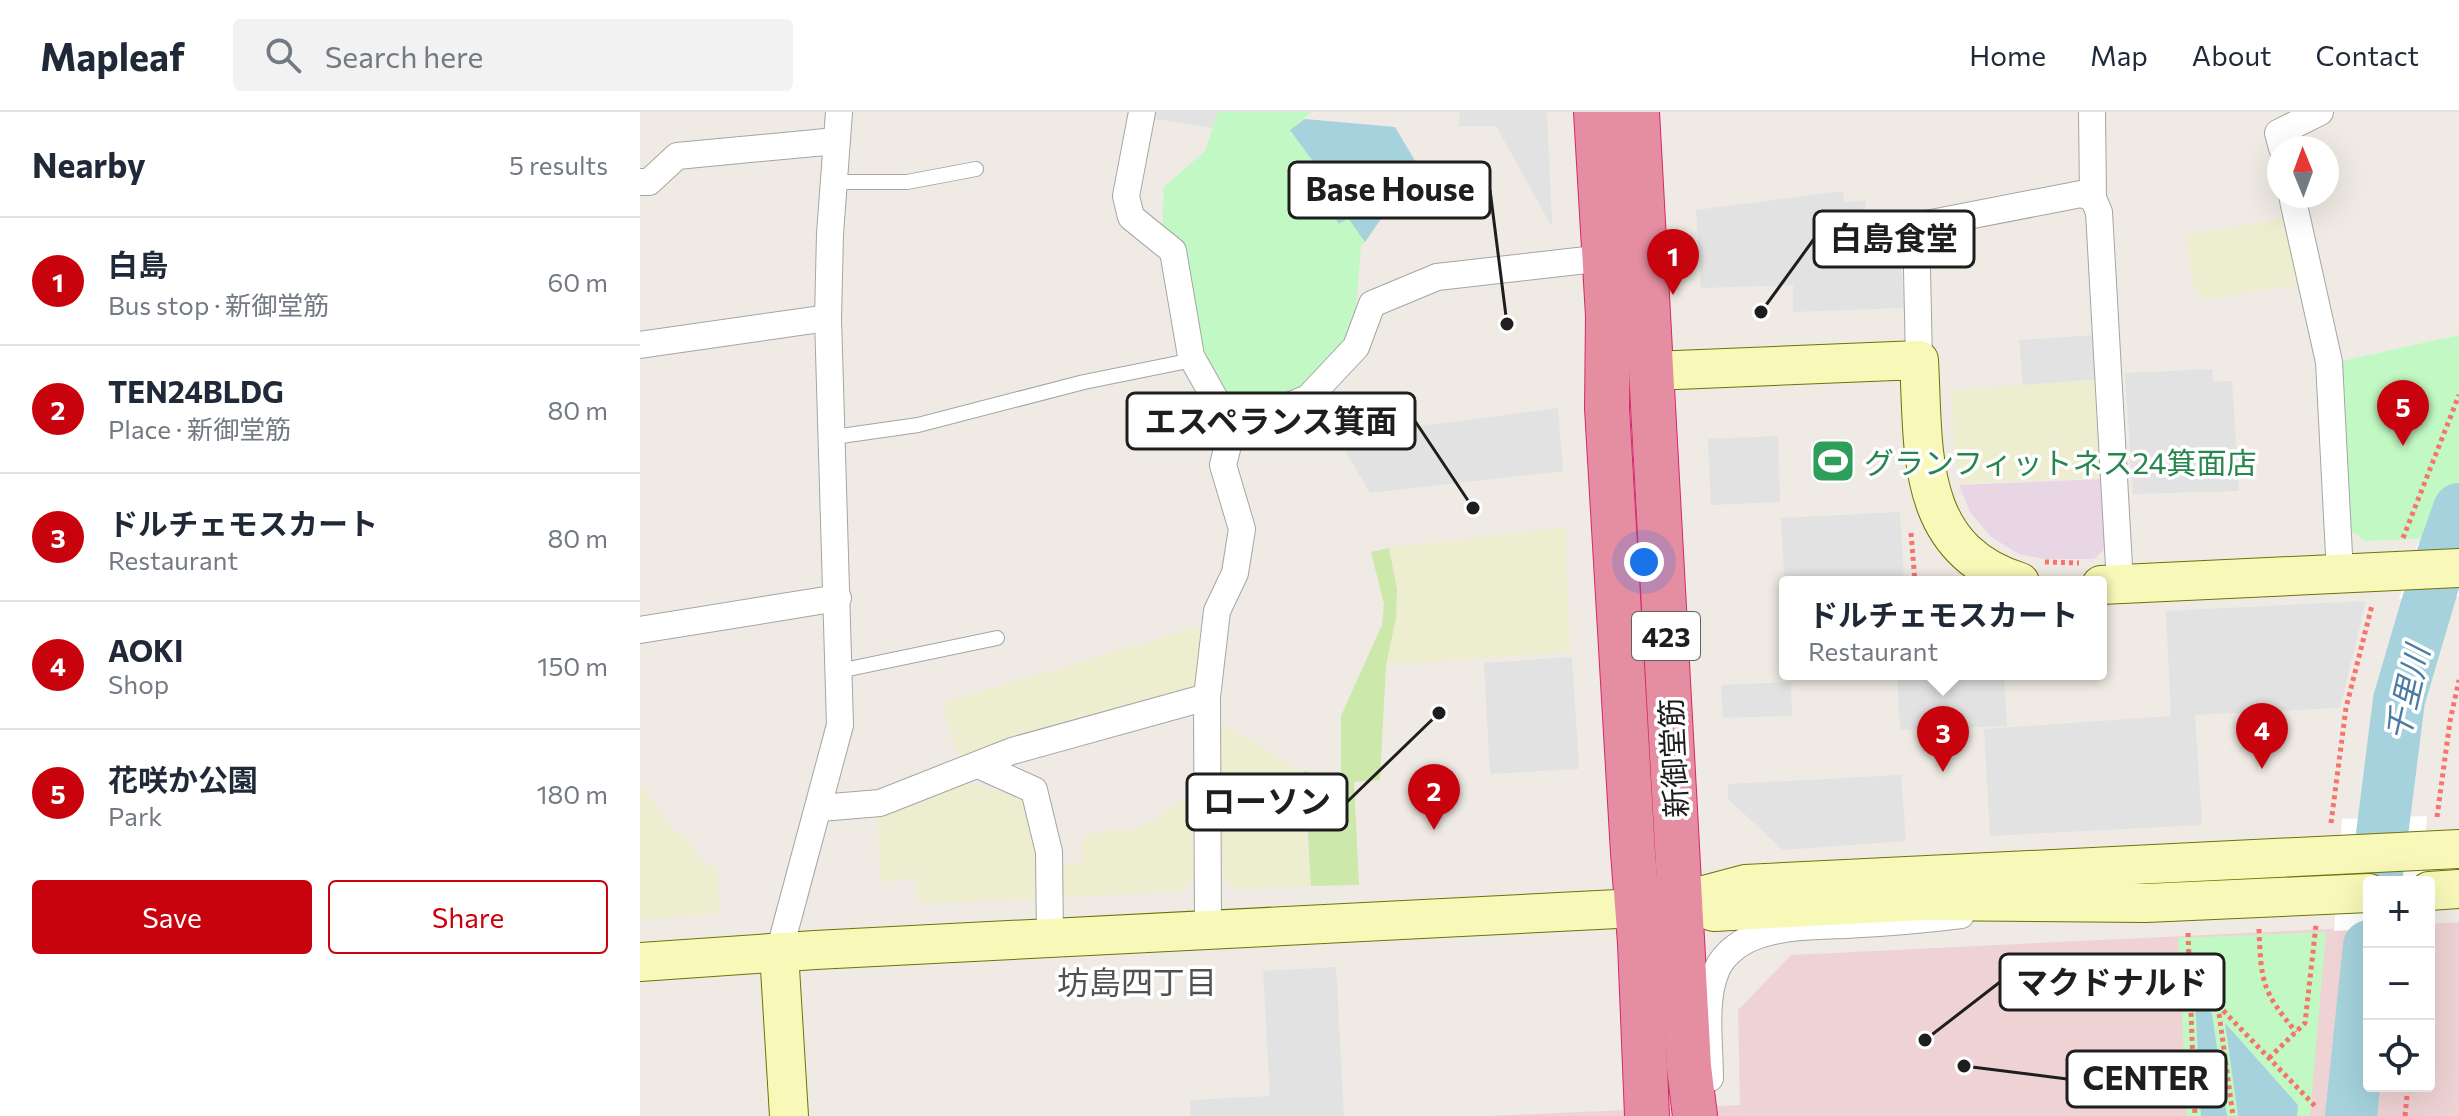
<!DOCTYPE html>
<html lang="en">
<head>
<meta charset="utf-8">
<style>
  body { margin:0; font-family:Commissioner,"Noto Sans JP",sans-serif; background:#f2f2f3; color:#1f2937 }
  .controls { position:absolute; right:24px; bottom:24px; display:grid; overflow:hidden; border-radius:8px; box-shadow:0 8px 32px #0002 }
  .controls button { width:72px; height:72px; display:grid; place-items:center; padding:0; border:0; border-bottom:2px solid #e0e1e3; background:#fff; color:#1f2937; font:40px sans-serif }
  .compass { position:absolute; left:1627px; top:24px; width:72px; height:72px; border-radius:50%; background:#fff; box-shadow:0 8px 32px #0002; rotate:359deg }
  .you { position:absolute; left:1004px; top:450px; width:28px; height:28px; margin:-20px; border:6px solid #fff; border-radius:50%; background:#1a73e8; box-shadow:0 0 0 12px #1a73e833 }
  .badge { display:grid; place-items:center; width:52px; height:52px; border-radius:50%; background:#c9030d; color:#fff; font-size:26px; font-weight:700 }
  .pin { position:absolute; translate:-50% -66px; filter:drop-shadow(0 2px 4px #0008) }
  .pin::after { content:''; position:absolute; top:42px; width:28px; height:24px; background:inherit; clip-path:polygon(0 0,100% 0,50% 100%) }
  .popup { position:absolute; left:1139px; top:464px; width:328px; height:104px; box-sizing:border-box; display:grid; place-content:center; border-radius:8px; background:#fff; filter:drop-shadow(0 2px 6px #0005); font-size:26px; white-space:nowrap; color:#747a83 }
  .popup b { font-size:30px; color:#1f2937 }
  .popup::after { content:''; position:absolute; left:50%; top:100%; margin-left:-16px; border:16px solid transparent; border-top-color:#fff }
  .list { margin:0; padding:0; list-style:none }
  h2 { display:flex; justify-content:space-between; align-items:center; height:104px; margin:0; padding:0 32px; font-size:34px }
  h2 small { font-size:26px; font-weight:400; color:#747a83 }
  .list li { display:grid; grid-template-columns:52px 1fr auto; gap:24px; align-items:center; box-sizing:border-box; height:128px; padding:0 32px; border-top:2px solid #e0e1e3 }
  .list b { display:block; font-size:30px; white-space:nowrap }
  .list p { margin:0; font-size:26px; white-space:nowrap; color:#747a83 }
  .list em { font-size:26px; font-style:normal; color:#747a83 }
  .actions { display:flex; gap:16px; padding:24px 32px }
  .actions a { flex:1; padding:18px 0; border:2px solid #c9030d; border-radius:8px; text-align:center; font-size:28px; color:#c9030d }
  .actions .main { background:#c9030d; color:#fff }
  .icon { flex:none; width:44px; height:44px; fill:none; stroke:currentColor; stroke-width:2; stroke-linecap:round; stroke-linejoin:round }
  .map { position:relative; flex:none; width:1819px; height:1004px; overflow:hidden }
  header { display:flex; align-items:center; gap:48px; box-sizing:border-box; height:112px; padding:0 40px; background:#fff; border-bottom:2px solid #e0e1e3 }
  header strong { font-size:38px }
  nav { display:flex; gap:44px; margin-inline-start:auto; font-size:28px }
  .search { width:560px; height:72px; background:#f2f2f3; display:flex; align-items:center; gap:20px; box-sizing:border-box; padding:0 28px; border-radius:8px; color:#747a83; font-size:30px }
  main { display:flex }
  aside { flex:1; background:#fff }
  .map>svg:first-child { display:block }
  .commercial { fill:#efd3d4 }
  .industrial { fill:#e8d6e5 }
  .farmland { fill:#ededd0 }
  .grass { fill:#cce8ab }
  .park { fill:#c1f8c3 }
  .parking { fill:#e2e2e2 }
  .water { fill:#a5d2dc }
  .pier { fill:#fff }
  .lines { fill:none; stroke-linecap:round; stroke-linejoin:round }
  .river { stroke:#a5d2dc; stroke-width:52 }
  .lane-casing { stroke:#a5a5a5; stroke-width:16 }
  .street-casing { stroke:#a5a5a5; stroke-width:28 }
  .secondary-casing { stroke:#6d7306; stroke-width:40 }
  .highway-casing { stroke:#d7276c; stroke-width:46 }
  .path { stroke:#f7746c; stroke-width:5; stroke-dasharray:4 4; stroke-linecap:butt }
  .lane { stroke:#fff; stroke-width:14 }
  .street { stroke:#fff; stroke-width:26 }
  .secondary { stroke:#f8f8b9; stroke-width:38 }
  .highway { stroke:#e58da1; stroke-width:44 }
  .labels { text-anchor:middle; dominant-baseline:central; stroke-width:7; stroke-linejoin:round; paint-order:stroke }
  .shield { fill:#fff; stroke:#626262; stroke-width:2 }
  .shield-label { font-size:28px; font-weight:bold; fill:#1e1e1e }
  .leisure-label { font-size:30px; fill:#27864d; stroke:#fff; text-anchor:start }
  .street-label { font-size:30px; fill:#1e1e1e; stroke:#fff }
  .water-label { font-size:32px; font-style:italic; fill:#497ba4; stroke:#fff }
  .neighbourhood-label { font-size:32px; fill:#515151; stroke:#fff }
  .leader { fill:none; stroke:#1e1e1e; stroke-width:3 }
  .callout-dot { fill:#1e1e1e; stroke:#fff; stroke-width:3 }
  .callout { fill:#fff; stroke:#1e1e1e; stroke-width:3 }
  .callout-label { font-size:32px; text-anchor:middle; font-weight:bold; fill:#1e1e1e }
</style>
</head>
<body>
<header>
<strong>Mapleaf</strong>
<div class="search"><svg class="icon" aria-label="search" viewBox="0 0 24 24"><circle cx="10" cy="10" r="6"/><path d="M15 15l6 6"/></svg>Search here</div>
<nav><a>Home</a><a>Map</a><a>About</a><a>Contact</a></nav>
</header>
<main>
<aside>
<h2>Nearby<small>5 results</small></h2>
<ul class="list">
<li><span class="badge">1</span><div><b>白島</b><p>Bus stop · 新御堂筋</p></div><em>60 m</em></li>
<li><span class="badge">2</span><div><b>TEN24BLDG</b><p>Place · 新御堂筋</p></div><em>80 m</em></li>
<li><span class="badge">3</span><div><b>ドルチェモスカート</b><p>Restaurant</p></div><em>80 m</em></li>
<li><span class="badge">4</span><div><b>AOKI</b><p>Shop</p></div><em>150 m</em></li>
<li><span class="badge">5</span><div><b>花咲か公園</b><p>Park</p></div><em>180 m</em></li>
</ul>
<div class="actions"><a class="main">Save</a><a>Share</a></div>
</aside>
<div class="map">
<svg width="1819" height="1004" viewBox="0 0 1819 1004">
  <rect width="100%" height="100%" fill="#efebe4"/>
  <path class="commercial" d="M1819,810V1004H848L1100,993L1098,898L1151,843L1729,815V974H1789V812Z"/>
  <path class="industrial" d="M1463,367L1468,434L1454,447H1405L1379,442L1351,425L1330,400L1319,373Z"/>
  <g class="farmland">
    <path d="M1649,105L1663,172L1563,188L1553,172L1545,124Z"/>
    <path d="M1458,267L1462,366L1320,371L1315,346L1311,279Z"/>
    <path d="M925,415L930,540L746,553L756,506L757,479L749,436Z"/>
    <path d="M565,513L558,577L320,651L302,591Z"/>
    <path d="M576,608L660,658L671,774L597,777L583,767Z"/>
    <path d="M324,669L384,686L398,738L400,787L277,792L276,766L240,770L238,701Z"/>
    <path d="M0,672L34,719L43,722L65,754L76,752L81,802L0,808Z"/>
    <path d="M550,682L554,764L542,779L419,786L418,752L443,751L442,725L470,717L486,719L516,707Z"/>
  </g>
  <path class="grass" d="M749,436L757,478L756,506L746,553L740,668L714,670L719,773L671,774L664,658L701,677V604L742,513L744,492L731,440Z"/>
  <g class="park">
    <path d="M578,0H672L650,18L677,55L667,64L700,112L708,105L725,130L721,133L715,208L701,236L684,256L646,288L607,299L591,292L562,248L522,124L524,75L565,39Z"/>
    <path d="M1819,223V425L1725,429L1710,418L1702,249Z"/>
    <path d="M1686,820L1670,1004H1547L1538,826Z"/>
  </g>
  <g class="parking">
    <path d="M510,0H578L573,16L509,6Z"/>
    <path d="M820,0H907L912,115L856,14H818Z"/>
    <path d="M1203,79L1204,90L1226,88L1222,125L1259,121L1264,196L1153,200V173L1061,176L1056,98Z"/>
    <path d="M1456,223L1458,267L1383,273L1379,228Z"/>
    <path d="M1572,257L1574,270L1592,269L1599,379L1493,382L1485,261Z"/>
    <path d="M918,296L923,359L730,381L697,325Z"/>
    <path d="M1138,324L1140,390L1071,393L1068,327Z"/>
    <path d="M1260,400L1264,470H1145V478L1141,406Z"/>
    <path d="M1726,489L1700,596L1555,603L1562,713L1350,724L1344,617L1531,604L1526,499Z"/>
    <path d="M932,545L939,657L850,662L844,551Z"/>
    <path d="M1257,562H1364L1367,614L1260,618Z"/>
    <path d="M1151,570L1152,604L1083,606L1081,573Z"/>
    <path d="M1261,663L1266,729L1143,738L1088,687V672Z"/>
    <path d="M696,855L704,1004H551L550,988L630,984L623,859Z"/>
  </g>
  <g class="water">
    <path d="M665,7L755,15L787,69L778,77V82L741,107L725,130L708,106L699,112L666,64L677,55L650,18Z"/>
    <path d="M1555,885L1572,902L1587,1004H1561Z"/>
    <path d="M1585,911L1658,993L1657,1004H1598Z"/>
  </g>
  <g class="pier">
    <path d="M1819,429V484L1759,487L1778,431Z"/>
    <path d="M1787,704L1782,770H1729V817L1694,819L1702,707Z"/>
  </g>
  <g class="lines">
    <g class="river">
      <path d="M1736,770L1759,588L1797,459L1819,397"/>
      <path d="M1711,1004L1729,834"/>
    </g>
    <g class="lane-casing">
      <g id="lane">
        <path d="M193,70H267L336,57"/>
        <path d="M194,325L278,313L444,270L553,248"/>
        <path d="M199,559L357,526"/>
      </g>
    </g>
    <g class="street-casing">
      <g id="street">
        <path d="M502,0L486,84L491,105L533,139L551,244L592,317L583,353L602,417L595,461L577,499L567,585L568,818"/>
        <path d="M1452,0L1453,86"/>
        <path d="M1642,36L1638,21L1680,0"/>
        <path d="M0,70H9L37,44L196,29"/>
        <path d="M1652,84L1689,250L1700,462"/>
        <path d="M0,233L188,206"/>
        <path d="M1279,248L1276,114L1441,82L1453,86L1459,100L1480,472"/>
        <path d="M592,317L668,286L716,235L732,192L797,165L964,146"/>
        <path d="M0,518L198,486"/>
        <path d="M338,653L394,678L409,740L410,827"/>
        <path d="M180,696L240,691L372,639L567,585"/>
        <path d="M139,840L200,613L188,206L190,122L199,0"/>
        <path d="M1070,966C1070,932 1063,888 1077,857C1085,840 1103,828 1119,823C1147,814 1176,814 1205,813C1244,811 1282,808 1321,803"/>
      </g>
    </g>
    <g class="secondary-casing">
      <g id="secondary">
        <path d="M1012,259L1279,248C1284,338 1274,437 1380,470"/>
        <path d="M1461,473L1819,456"/>
        <path d="M1789,779L1819,777"/>
        <path d="M1059,795L1074,800L1281,789L1506,791L1729,781"/>
        <path d="M139,840L149,1004"/>
        <path d="M0,850L175,838L997,796L1041,789L1105,772L1819,737"/>
      </g>
    </g>
    <g class="highway-casing">
      <g id="highway">
        <path d="M956,0L968,204L967,296L993,741L1000,831L1007,1004"/>
        <path d="M997,0L1049,955L1055,1004"/>
      </g>
    </g>
    <g class="path">
      <path d="M1271,421L1275,470"/>
      <path d="M1763,426L1819,283"/>
      <path d="M1405,450L1439,451"/>
      <path d="M1797,705L1810,609L1819,568"/>
      <path d="M1691,711L1706,596L1732,493"/>
      <path d="M1619,817C1621,870 1622,879 1656,920"/>
      <path d="M1548,821L1555,1004"/>
      <path d="M1550,864L1675,994"/>
      <path d="M1578,894L1593,1004"/>
      <path d="M1629,946L1665,911L1676,813"/>
      <path d="M1765,1004L1768,974"/>
    </g>
    <use href="#lane" class="lane"/>
    <use href="#street" class="street"/>
    <use href="#secondary" class="secondary"/>
    <use href="#highway" class="highway"/>
  </g>
  <defs>
    <g id="stadium-square" transform="scale(2.3)"><rect x="-9" y="-9" width="18" height="18" rx="4" fill="#2e9e5b" stroke="#fff"/><path d="M0-5a6.5 5 0 1 0 0 10a6.5 5 0 1 0 0-10ZM-3.5-1.8h7v3.6h-7Z" fill="#fff"/></g>
  </defs>
  <g fill-rule="evenodd">
    <use href="#stadium-square" x="1193" y="349"/>
  </g>
  <g class="labels">
    <rect class="shield" x="992" y="500" width="68" height="48" rx="6"/>
    <g class="shield-label">
      <text x="1026" y="524">423</text>
    </g>
    <g class="leisure-label">
      <text x="1224" y="349">グランフィットネス24箕面店</text>
    </g>
    <g class="street-label">
      <text transform="translate(1032 646) rotate(-93)">新御堂筋</text>
    </g>
    <g class="water-label">
      <text transform="translate(1766 581) rotate(-77)">千里川</text>
    </g>
    <g class="neighbourhood-label">
      <text x="497" y="869">坊島四丁目</text>
    </g>
  </g>
  <path class="leader" d="M867 212L850 78M1121 200L1174 127M833 396L775 309M799 601L707 690M1285 928L1360 870M1324 954L1427 967"/>
  <g class="callout-dot">
    <circle cx="867" cy="212" r="8"/>
    <circle cx="1121" cy="200" r="8"/>
    <circle cx="833" cy="396" r="8"/>
    <circle cx="799" cy="601" r="8"/>
    <circle cx="1285" cy="928" r="8"/>
    <circle cx="1324" cy="954" r="8"/>
  </g>
  <g class="callout">
    <rect x="649" y="50" width="201" height="56" rx="8"/>
    <rect x="1174" y="99" width="160" height="56" rx="8"/>
    <rect x="487" y="281" width="288" height="56" rx="8"/>
    <rect x="547" y="662" width="160" height="56" rx="8"/>
    <rect x="1360" y="842" width="224" height="56" rx="8"/>
    <rect x="1427" y="939" width="159" height="56" rx="8"/>
  </g>
  <g class="callout-label">
    <text x="750" y="89">Base House</text>
    <text x="1254" y="138">白島食堂</text>
    <text x="631" y="321">エスペランス箕面</text>
    <text x="627" y="701">ローソン</text>
    <text x="1472" y="882">マクドナルド</text>
    <text x="1506" y="978">CENTER</text>
  </g>
</svg>
<div class="controls">
<button>+</button>
<button>−</button>
<button><svg class="icon" aria-label="locate" viewBox="0 0 24 24"><circle cx="12" cy="12" r="6"/><path d="M12 2v4M12 18v4M2 12h4M18 12h4"/></svg></button>
</div>
<svg class="compass" viewBox="-18 -18 36 36"><path d="M0-13l5 13h-10z" fill="#e53935"/><path d="M0 13l5-13h-10z" fill="#747a83"/></svg>
<div class="you"></div>
<div class="pin badge" style="left:1033px;top:183px">1</div>
<div class="pin badge" style="left:794px;top:718px">2</div>
<div class="pin badge" style="left:1303px;top:660px">3</div>
<div class="popup"><b>ドルチェモスカート</b>Restaurant</div>
<div class="pin badge" style="left:1622px;top:657px">4</div>
<div class="pin badge" style="left:1763px;top:334px">5</div>
</div>
</main>
</body>
</html>
